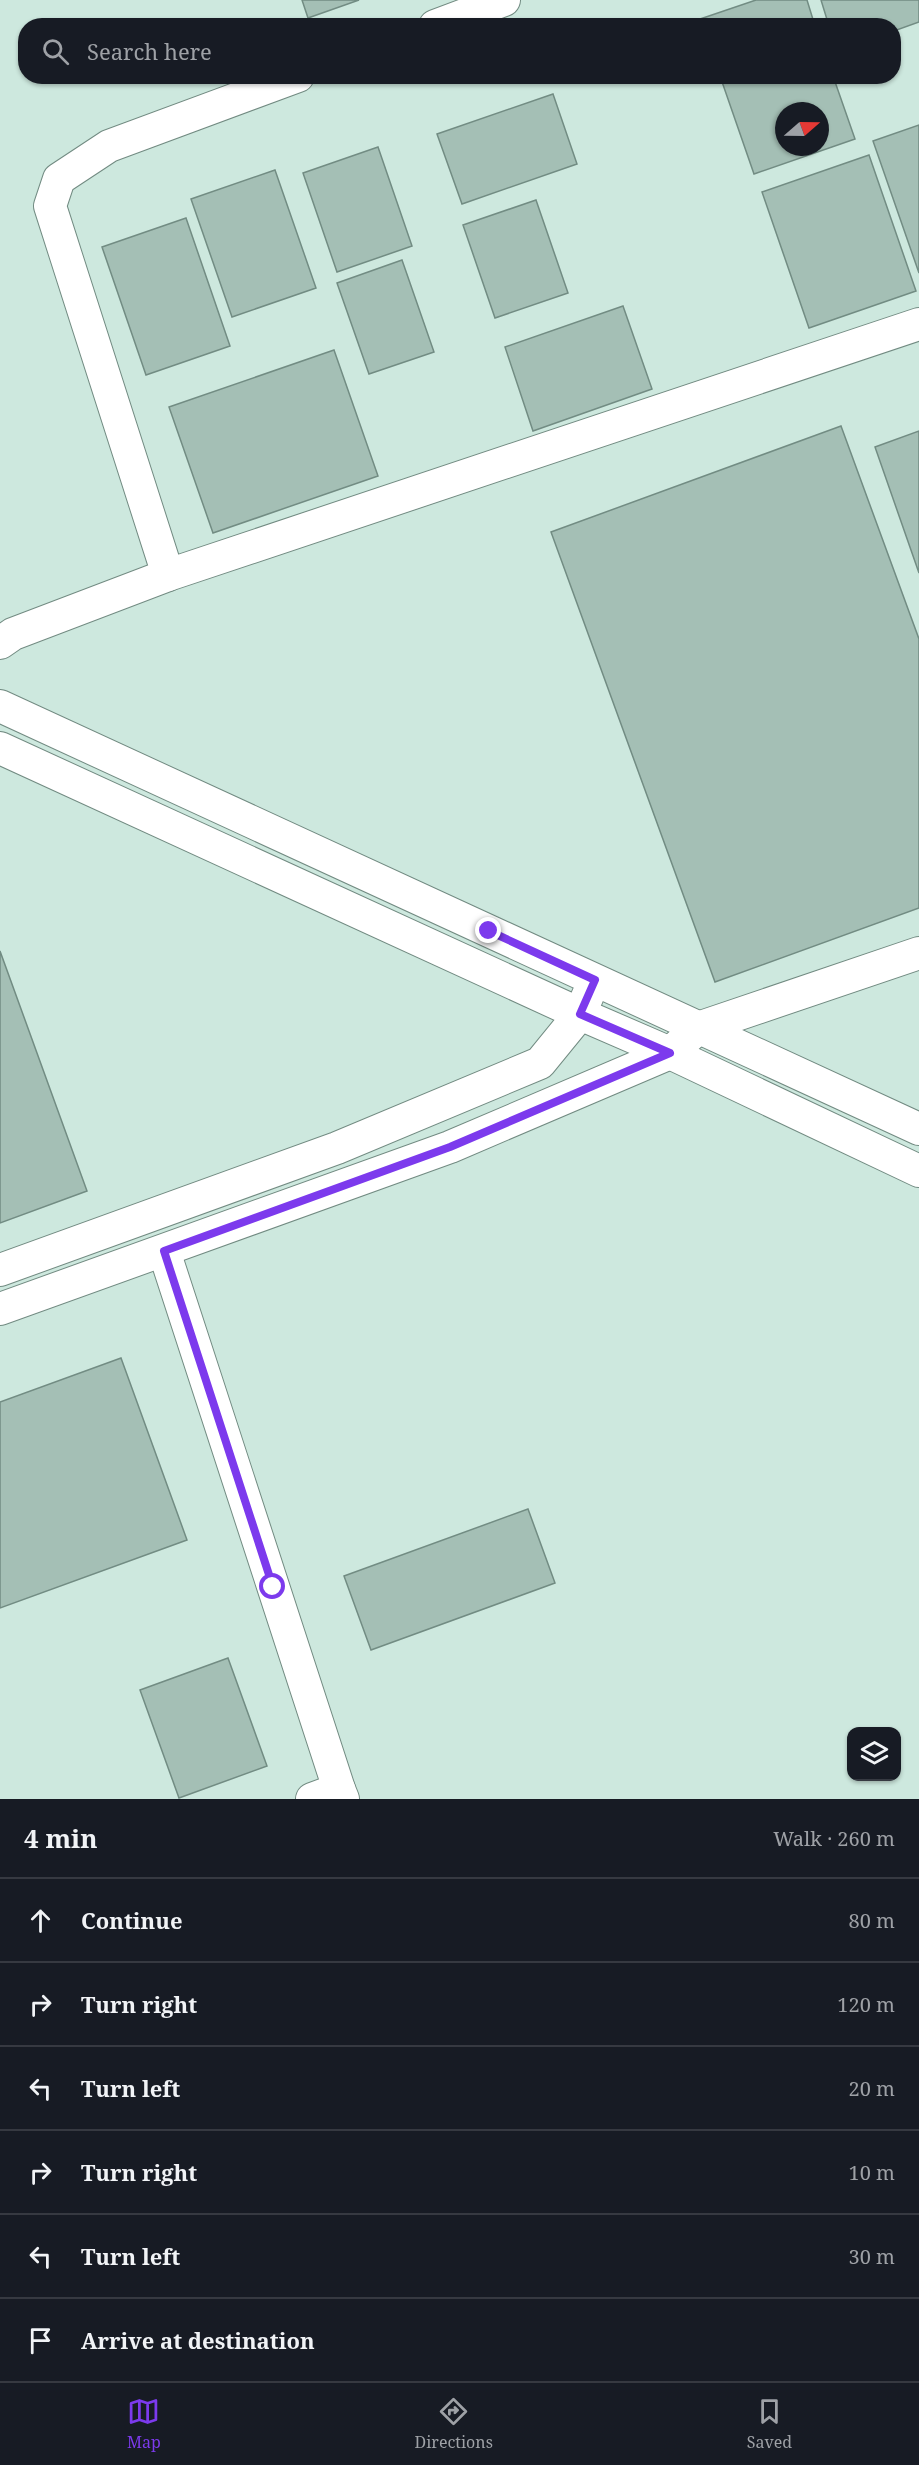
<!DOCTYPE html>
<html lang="en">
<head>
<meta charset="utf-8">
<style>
  body { margin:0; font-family:"Noto Serif",serif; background:#242831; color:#f1f3f6 }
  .controls { position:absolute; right:18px; bottom:18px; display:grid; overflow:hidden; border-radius:12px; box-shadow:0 2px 4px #0004 }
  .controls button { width:54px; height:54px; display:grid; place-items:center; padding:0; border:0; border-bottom:2px solid #363941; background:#171b24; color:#f1f3f6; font:30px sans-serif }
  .compass { position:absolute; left:775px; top:102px; width:54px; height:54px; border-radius:50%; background:#171b24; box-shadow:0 2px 4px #0004; rotate:70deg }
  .stop { position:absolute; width:18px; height:18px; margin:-14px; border:4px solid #7c3aed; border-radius:50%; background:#fff }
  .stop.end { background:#7c3aed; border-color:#fff; box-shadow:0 2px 6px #0008 }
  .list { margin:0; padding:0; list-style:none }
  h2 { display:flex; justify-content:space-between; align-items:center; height:78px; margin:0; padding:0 24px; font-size:26px }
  h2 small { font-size:20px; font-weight:400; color:#9ea1a6 }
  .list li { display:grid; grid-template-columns:39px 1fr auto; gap:18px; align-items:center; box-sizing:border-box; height:84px; padding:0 24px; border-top:2px solid #363941 }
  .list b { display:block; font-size:22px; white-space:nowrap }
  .list em { font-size:20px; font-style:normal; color:#9ea1a6 }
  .icon { flex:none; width:33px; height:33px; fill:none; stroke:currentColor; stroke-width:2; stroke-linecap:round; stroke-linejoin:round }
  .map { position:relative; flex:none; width:919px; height:1799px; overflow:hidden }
  .search { position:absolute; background:#171b24; box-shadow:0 2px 4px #0004; left:18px; right:18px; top:18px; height:66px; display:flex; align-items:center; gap:15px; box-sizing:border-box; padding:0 21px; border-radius:24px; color:#9ea1a6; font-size:22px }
  .sheet { height:582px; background:#171b24 }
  nav { display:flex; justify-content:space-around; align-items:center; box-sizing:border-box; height:84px; border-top:2px solid #363941; background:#171b24; font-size:16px; color:#9ea1a6 }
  nav a { display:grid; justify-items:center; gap:3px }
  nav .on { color:#7c3aed }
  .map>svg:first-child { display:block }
  .building { fill:#a4bfb5; stroke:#728c83; stroke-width:1.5; fill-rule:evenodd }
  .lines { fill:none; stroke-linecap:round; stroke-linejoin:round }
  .minor-casing { stroke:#728b82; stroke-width:34 }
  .minor { stroke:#fff; stroke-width:32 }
  .route { stroke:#7c3aed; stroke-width:8 }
</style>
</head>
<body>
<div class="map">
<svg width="919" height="1799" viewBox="0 0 919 1799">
  <rect width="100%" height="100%" fill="#cde8de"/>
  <g class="building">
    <path d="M302,0H359L308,18Z"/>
    <path d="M756,0H807L815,26H702L700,19Z"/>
    <path d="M821,0H919V22L894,31V26H829Z"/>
    <path d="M720,76H833L855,139L754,174ZM784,111H820V147H784Z"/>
    <path d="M553,94L577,164L462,204L437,134Z"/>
    <path d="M919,125V273L873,141Z"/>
    <path d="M378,147L412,246L337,272L303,173Z"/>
    <path d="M869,155L916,291L809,328L762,192Z"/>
    <path d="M275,170L316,288L232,317L191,199Z"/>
    <path d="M536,200L568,293L495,318L463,225Z"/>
    <path d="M186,218L230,346L146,375L102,247Z"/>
    <path d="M402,260L434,352L369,374L337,283Z"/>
    <path d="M623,306L652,389L533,431L505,347Z"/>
    <path d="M334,350L378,476L213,533L169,407Z"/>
    <path d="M841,426L919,639V908L715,982L551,532Z"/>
    <path d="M919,431V573L875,447Z"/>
    <path d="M0,951L87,1191L0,1223Z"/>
    <path d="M121,1358L187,1540L0,1608V1402Z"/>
    <path d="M528,1509L555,1583L371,1650L344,1576Z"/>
    <path d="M228,1658L267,1766L179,1798L140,1690Z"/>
  </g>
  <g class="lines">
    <g class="minor-casing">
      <g id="minor">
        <path d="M435,26L504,0"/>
        <path d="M168,575L50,206L59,179L109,146L298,76"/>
        <path d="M0,643L13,634L168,575L919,324"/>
        <path d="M0,706L919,1129"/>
        <path d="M0,748L580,1014L670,1053L919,1171"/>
        <path d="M164,1251L339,1789"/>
        <path d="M0,1270L337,1148L540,1063L580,1014L588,995"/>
        <path d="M0,1309L450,1147L670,1053L698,1028L919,953"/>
        <path d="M312,1799L339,1789L343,1799"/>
      </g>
    </g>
    <use href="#minor" class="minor"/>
  </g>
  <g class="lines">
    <path class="route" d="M273,1587L164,1251L450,1147L670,1053L580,1014L595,980L489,931"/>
  </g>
</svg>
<div class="controls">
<button><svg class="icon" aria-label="layers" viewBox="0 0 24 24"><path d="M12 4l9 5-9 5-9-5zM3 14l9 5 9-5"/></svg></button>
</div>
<svg class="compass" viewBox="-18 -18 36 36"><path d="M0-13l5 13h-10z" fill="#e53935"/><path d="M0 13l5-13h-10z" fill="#9ea1a6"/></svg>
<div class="stop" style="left:273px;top:1587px"></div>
<div class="stop end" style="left:489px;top:931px"></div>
<div class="search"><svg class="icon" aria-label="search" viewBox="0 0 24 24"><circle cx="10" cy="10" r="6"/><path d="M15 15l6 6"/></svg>Search here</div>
</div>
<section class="sheet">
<h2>4 min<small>Walk · 260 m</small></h2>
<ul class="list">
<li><svg class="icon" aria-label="ahead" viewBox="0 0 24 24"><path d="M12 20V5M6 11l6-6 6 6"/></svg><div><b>Continue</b></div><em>80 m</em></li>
<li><svg class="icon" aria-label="right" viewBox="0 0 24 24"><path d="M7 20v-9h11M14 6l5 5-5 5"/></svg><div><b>Turn right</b></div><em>120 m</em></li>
<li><svg class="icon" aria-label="left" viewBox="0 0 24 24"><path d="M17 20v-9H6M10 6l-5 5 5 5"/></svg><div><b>Turn left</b></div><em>20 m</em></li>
<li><svg class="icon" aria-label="right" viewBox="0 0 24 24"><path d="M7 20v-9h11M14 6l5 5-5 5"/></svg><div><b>Turn right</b></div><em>10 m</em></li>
<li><svg class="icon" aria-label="left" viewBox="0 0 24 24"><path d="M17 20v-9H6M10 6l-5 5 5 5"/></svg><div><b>Turn left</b></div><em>30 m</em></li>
<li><svg class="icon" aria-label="arrive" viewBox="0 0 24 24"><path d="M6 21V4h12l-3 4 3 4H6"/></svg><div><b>Arrive at destination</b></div></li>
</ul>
</section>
<nav>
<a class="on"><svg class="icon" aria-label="map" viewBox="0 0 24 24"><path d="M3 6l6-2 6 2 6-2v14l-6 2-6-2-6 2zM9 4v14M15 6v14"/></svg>Map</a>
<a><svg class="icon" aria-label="directions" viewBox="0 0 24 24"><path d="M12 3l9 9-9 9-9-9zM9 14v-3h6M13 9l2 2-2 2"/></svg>Directions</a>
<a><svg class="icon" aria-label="saved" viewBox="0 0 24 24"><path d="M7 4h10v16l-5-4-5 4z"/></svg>Saved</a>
</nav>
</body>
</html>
